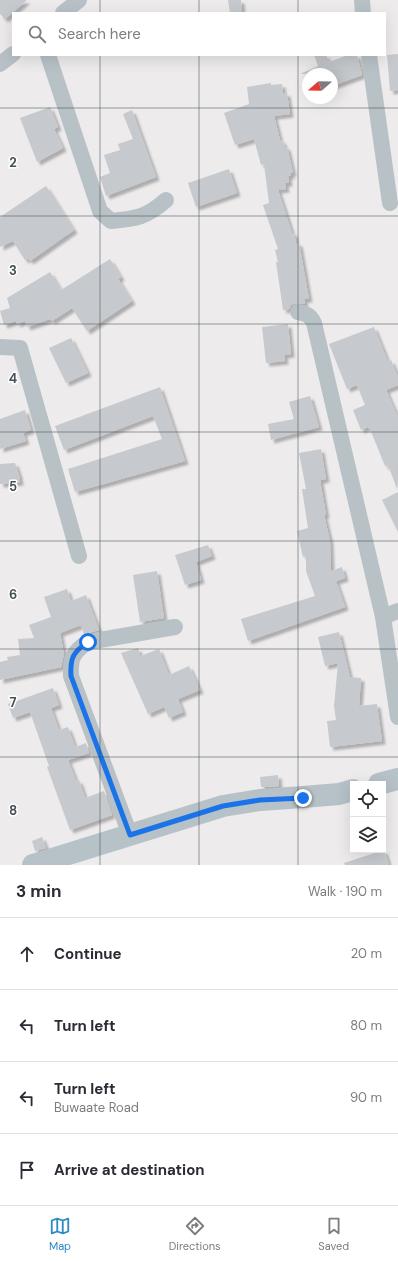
<!DOCTYPE html>
<html lang="en">
<head>
<meta charset="utf-8">
<style>
  body { margin:0; font-family:"DM Sans",sans-serif; background:#f2f2f3; color:#2b2b33 }
  .controls { position:absolute; right:12px; bottom:12px; display:grid; overflow:hidden; border-radius:0px; box-shadow:0 4px 16px #0002 }
  .controls button { width:36px; height:36px; display:grid; place-items:center; padding:0; border:0; border-bottom:1px solid #e1e1e2; background:#fff; color:#2b2b33; font:20px sans-serif }
  .compass { position:absolute; left:302px; top:68px; width:36px; height:36px; border-radius:50%; background:#fff; box-shadow:0 4px 16px #0002; rotate:250deg }
  .stop { position:absolute; width:12px; height:12px; margin:-9px; border:3px solid #1a73e8; border-radius:50%; background:#fff }
  .stop.end { background:#1a73e8; border-color:#fff; box-shadow:0 1px 4px #0008 }
  .list { margin:0; padding:0; list-style:none }
  h2 { display:flex; justify-content:space-between; align-items:center; height:52px; margin:0; padding:0 16px; font-size:17px }
  h2 small { font-size:13px; font-weight:400; color:#7c7c81 }
  .list li { display:grid; grid-template-columns:26px 1fr auto; gap:12px; align-items:center; box-sizing:border-box; height:72px; padding:0 16px; border-top:1px solid #e1e1e2 }
  .list b { display:block; font-size:15px; white-space:nowrap }
  .list p { margin:0; font-size:13px; white-space:nowrap; color:#7c7c81 }
  .list em { font-size:13px; font-style:normal; color:#7c7c81 }
  .icon { flex:none; width:22px; height:22px; fill:none; stroke:currentColor; stroke-width:2; stroke-linecap:round; stroke-linejoin:round }
  .map { position:relative; flex:none; width:398px; height:865px; overflow:hidden }
  .search { position:absolute; background:#fff; box-shadow:0 4px 16px #0002; left:12px; right:12px; top:12px; height:44px; display:flex; align-items:center; gap:10px; box-sizing:border-box; padding:0 14px; border-radius:0px; color:#7c7c81; font-size:15px }
  .sheet { height:340px; background:#fff }
  nav { display:flex; justify-content:space-around; align-items:center; box-sizing:border-box; height:56px; border-top:1px solid #e1e1e2; background:#fff; font-size:11px; color:#7c7c81 }
  nav a { display:grid; justify-items:center; gap:2px }
  nav .on { color:#2d8ac6 }
  .map>svg:first-child { display:block }
  .building { fill:#c6c9cd; filter:url(#shadow) }
  .lines { fill:none; stroke-linecap:round; stroke-linejoin:round }
  .street { stroke:#b8c2c6; stroke-width:16 }
  .secondary { stroke:#b6c2c8; stroke-width:22 }
  .route { stroke:#1a73e8; stroke-width:5 }
  .grid { fill:none; stroke:#465156; stroke-width:1; stroke-opacity:0.55 }
  .grid-label { font-size:13px; text-anchor:middle; font-weight:bold; fill:#465156; stroke:#fff; stroke-width:3; stroke-linejoin:round; paint-order:stroke }
</style>
</head>
<body>
<div class="map">
<svg width="398" height="865" viewBox="0 0 398 865">
  <defs>
    <filter id="shadow"><feDropShadow dx="3.5" dy="3.5" stdDeviation="1" flood-color="#0004"/></filter>
  </defs>
  <rect width="100%" height="100%" fill="#eeebec"/>
  <g class="building">
    <path d="M0,0H27L5,19L0,14Z"/>
    <path d="M228,0H241L242,13H230Z"/>
    <path d="M398,54V90L390,91L387,55Z"/>
    <path d="M314,55H326L329,62L348,55H357L362,75L332,86V74H300L318,66Z"/>
    <path d="M271,83V85L282,84L283,93H287L290,114L274,116L280,140H282L285,147H287L293,173H290L291,176H288L289,183H285L286,189L278,190L292,233H294L296,243H299L309,299H304L305,304L296,303L291,305L289,309L283,310L276,262H278L275,250L278,249L263,205L269,203L264,164L261,165L254,139L235,145L224,113L249,104L247,87Z"/>
    <path d="M50,107L58,127L54,129L63,148L37,162L20,118Z"/>
    <path d="M132,110L156,177L106,196L100,177L110,173L104,155L120,150L118,144L133,139L123,114Z"/>
    <path d="M229,169L237,193L196,207L188,183Z"/>
    <path d="M46,186L74,230L30,261L28,258L25,260L13,241L0,247V217Z"/>
    <path d="M110,259L121,277L118,279L132,301L87,331L72,308L52,321L50,319L27,327L25,321L17,324L16,321L4,325L0,311L10,308L7,298L50,272L61,290Z"/>
    <path d="M288,324L291,354L284,355L285,361L266,363L262,327Z"/>
    <path d="M374,327L388,362L391,360L398,377V385L386,390L398,418L397,489L388,465L385,466L370,429H369L368,427L361,430L353,410L365,405L357,385L347,389L329,344Z"/>
    <path d="M71,338L88,373L66,383L49,348Z"/>
    <path d="M160,387L185,461L75,492L68,469L162,439L153,416L64,450L55,426Z"/>
    <path d="M310,396L319,427L271,440L268,424L294,419L289,402Z"/>
    <path d="M25,410L31,430L23,433L26,441L0,449V419Z"/>
    <path d="M321,449L326,479L320,480L326,515H324L330,541L331,571L342,567L345,578L336,581L345,607L248,641L241,619L315,596L306,571V556L303,557L297,531L308,528L302,489H306L299,453Z"/>
    <path d="M15,463L19,475L20,482L0,484V464Z"/>
    <path d="M398,492V532L382,500Z"/>
    <path d="M208,545L212,556L196,562L201,580L185,585L175,555Z"/>
    <path d="M157,571L164,618L140,622L133,575Z"/>
    <path d="M67,589L71,601L86,595L99,630L84,634L81,625L60,633L64,654L61,667L0,680V662L8,660L7,657L20,655L18,639L34,638L29,625L51,617L44,597Z"/>
    <path d="M339,632L350,677L361,678L359,706L377,704L382,741L330,747L327,721L336,720L334,706L338,663L325,666L318,637Z"/>
    <path d="M138,648L140,656L159,649L169,675L189,666L200,690L178,699L183,712L169,718L164,707L148,714L121,653Z"/>
    <path d="M53,688L59,705L51,708L59,730L68,727L75,747L86,743L89,753L68,760L76,781L79,780L85,798L104,791L112,815L70,830L47,767L49,766L30,712L13,718L8,704Z"/>
    <path d="M278,775L279,786L261,787L260,777Z"/>
    <path d="M42,837L46,848L35,851L32,841Z"/>
    <path d="M384,850L389,865H345L344,863Z"/>
  </g>
  <g class="lines">
    <g class="street">
      <path d="M362,0L363,13"/>
      <path d="M63,13L79,0"/>
      <path d="M48,55L100,211L111,221C136,219 147,217 166,200"/>
      <path d="M369,55L390,203"/>
      <path d="M0,64L13,54"/>
      <path d="M298,312C307,314 310,315 314,323L383,617L398,717"/>
      <path d="M0,347L20,348L79,556"/>
      <path d="M383,617L398,611"/>
      <path d="M130,835L71,676C70,658 73,652 88,642L175,627"/>
    </g>
    <g class="secondary">
      <path d="M379,784L398,779"/>
      <path d="M33,865L223,806L260,800L303,797L339,794L353,790"/>
    </g>
  </g>
  <g class="lines">
    <path class="route" d="M88,642C73,652 70,658 71,676L130,835L223,806L260,800L303,798"/>
  </g>
  <path class="grid" d="M100,0V13M199,0V13M298,0V13M100,55V865M199,55V865M298,55V865M0,108H398M0,216H398M0,324H398M0,432H398M0,541H398M0,649H398M0,757H398"/>
  <g class="grid-label">
    <text x="13" y="167">2</text>
    <text x="13" y="275">3</text>
    <text x="13" y="383">4</text>
    <text x="13" y="491">5</text>
    <text x="13" y="599">6</text>
    <text x="13" y="707">7</text>
    <text x="13" y="815">8</text>
  </g>
</svg>
<div class="controls">
<button><svg class="icon" aria-label="locate" viewBox="0 0 24 24"><circle cx="12" cy="12" r="6"/><path d="M12 2v4M12 18v4M2 12h4M18 12h4"/></svg></button>
<button><svg class="icon" aria-label="layers" viewBox="0 0 24 24"><path d="M12 4l9 5-9 5-9-5zM3 14l9 5 9-5"/></svg></button>
</div>
<svg class="compass" viewBox="-18 -18 36 36"><path d="M0-13l5 13h-10z" fill="#e53935"/><path d="M0 13l5-13h-10z" fill="#7c7c81"/></svg>
<div class="stop" style="left:88px;top:642px"></div>
<div class="stop end" style="left:303px;top:798px"></div>
<div class="search"><svg class="icon" aria-label="search" viewBox="0 0 24 24"><circle cx="10" cy="10" r="6"/><path d="M15 15l6 6"/></svg>Search here</div>
</div>
<section class="sheet">
<h2>3 min<small>Walk · 190 m</small></h2>
<ul class="list">
<li><svg class="icon" aria-label="ahead" viewBox="0 0 24 24"><path d="M12 20V5M6 11l6-6 6 6"/></svg><div><b>Continue</b></div><em>20 m</em></li>
<li><svg class="icon" aria-label="left" viewBox="0 0 24 24"><path d="M17 20v-9H6M10 6l-5 5 5 5"/></svg><div><b>Turn left</b></div><em>80 m</em></li>
<li><svg class="icon" aria-label="left" viewBox="0 0 24 24"><path d="M17 20v-9H6M10 6l-5 5 5 5"/></svg><div><b>Turn left</b><p>Buwaate Road</p></div><em>90 m</em></li>
<li><svg class="icon" aria-label="arrive" viewBox="0 0 24 24"><path d="M6 21V4h12l-3 4 3 4H6"/></svg><div><b>Arrive at destination</b></div></li>
</ul>
</section>
<nav>
<a class="on"><svg class="icon" aria-label="map" viewBox="0 0 24 24"><path d="M3 6l6-2 6 2 6-2v14l-6 2-6-2-6 2zM9 4v14M15 6v14"/></svg>Map</a>
<a><svg class="icon" aria-label="directions" viewBox="0 0 24 24"><path d="M12 3l9 9-9 9-9-9zM9 14v-3h6M13 9l2 2-2 2"/></svg>Directions</a>
<a><svg class="icon" aria-label="saved" viewBox="0 0 24 24"><path d="M7 4h10v16l-5-4-5 4z"/></svg>Saved</a>
</nav>
</body>
</html>
